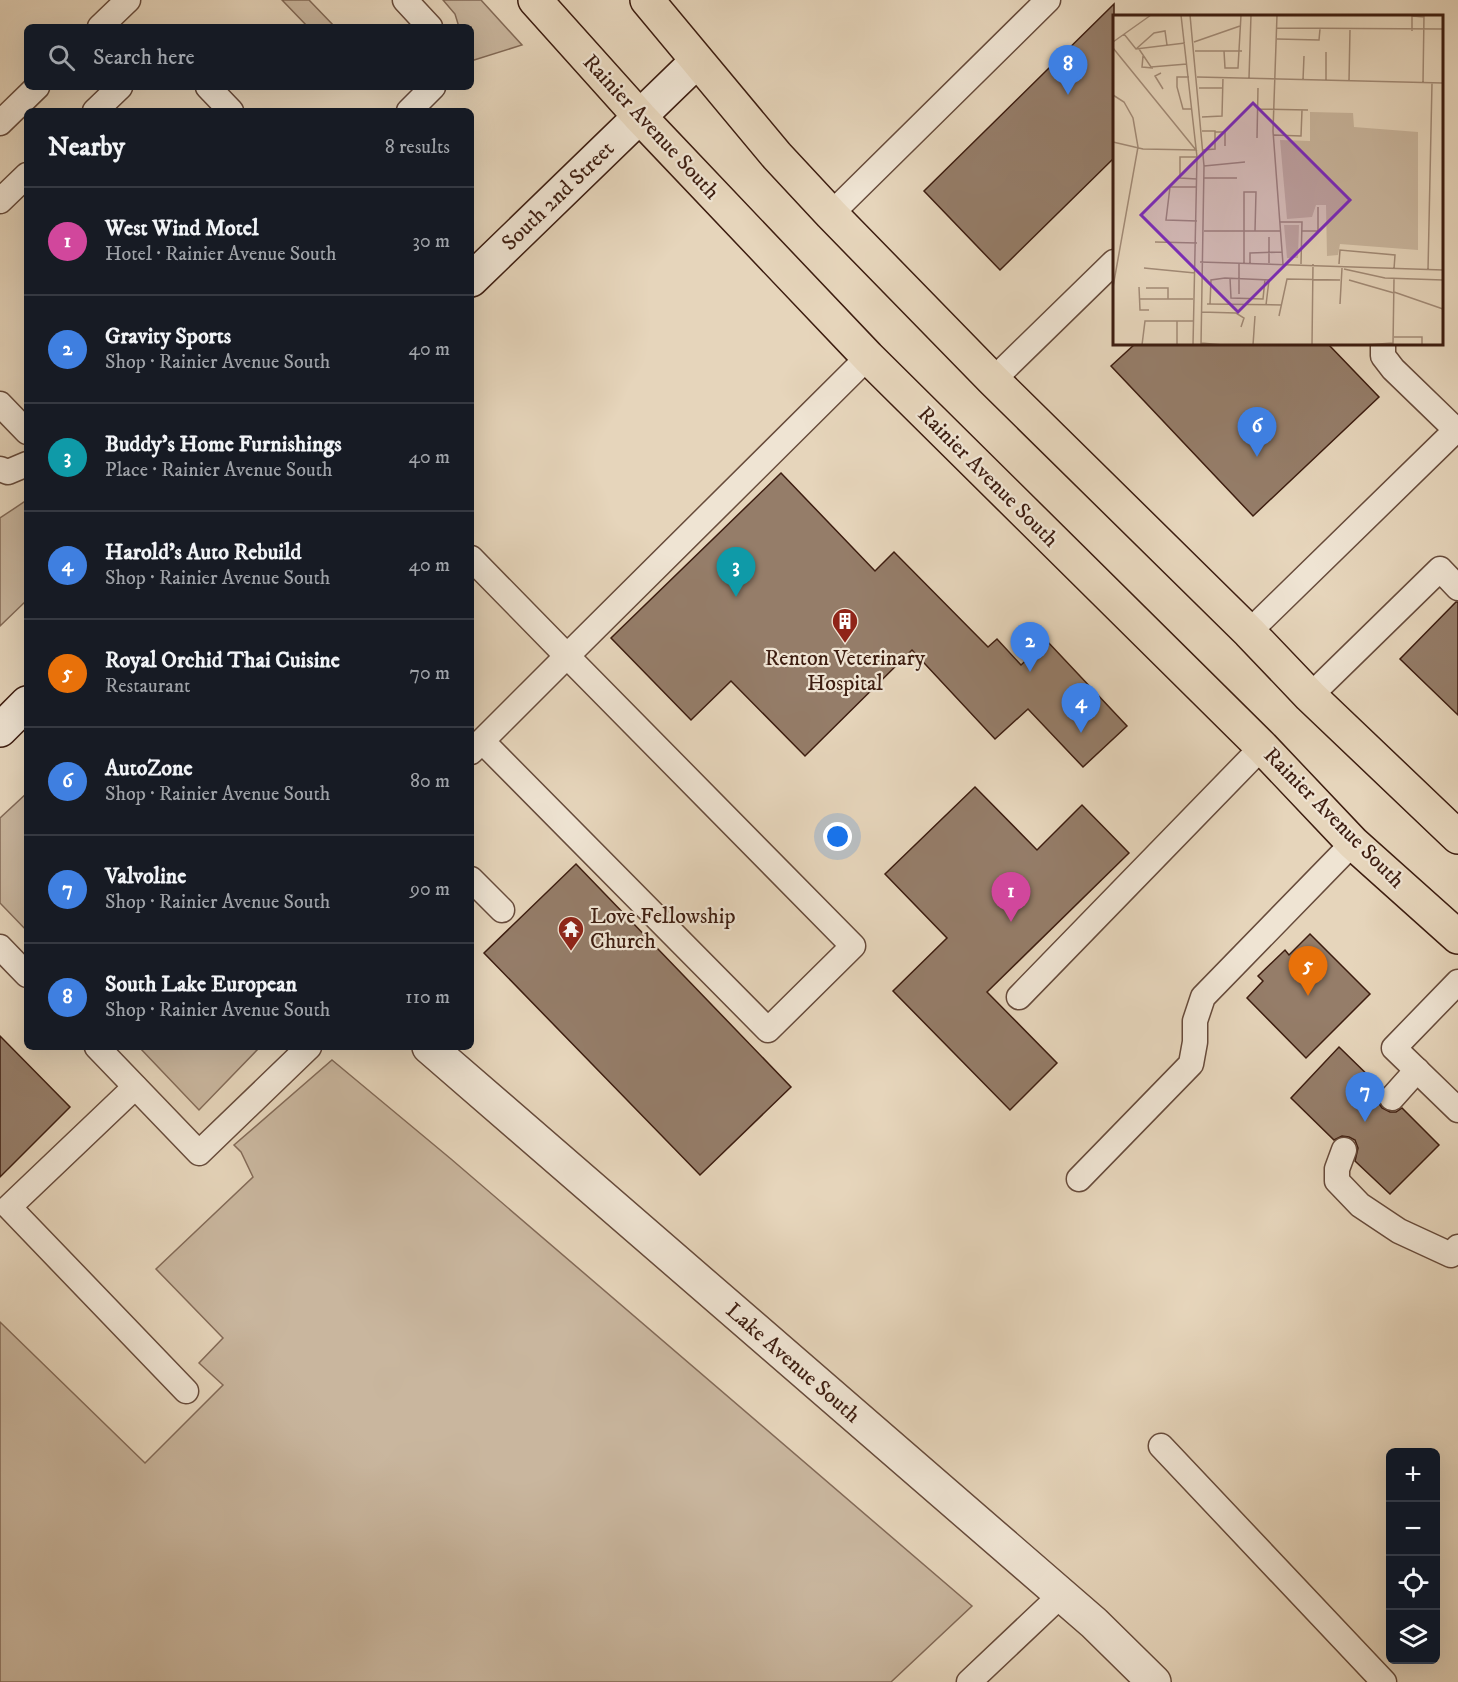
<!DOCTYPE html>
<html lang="en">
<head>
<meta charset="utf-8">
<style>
  body { margin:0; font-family:"IM FELL DW Pica",serif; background:#242831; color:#f1f3f6 }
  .controls { position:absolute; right:18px; bottom:18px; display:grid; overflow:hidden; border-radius:9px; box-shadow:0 6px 24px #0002 }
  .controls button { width:54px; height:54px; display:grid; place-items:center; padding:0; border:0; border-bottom:2px solid #363941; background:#171b24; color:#f1f3f6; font:30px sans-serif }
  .you { position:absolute; left:838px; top:837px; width:21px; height:21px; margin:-15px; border:4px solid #fff; border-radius:50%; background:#1a73e8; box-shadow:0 0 0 9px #1a73e833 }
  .badge { display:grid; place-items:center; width:39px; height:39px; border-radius:50%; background:#db2777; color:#fff; font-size:20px; font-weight:700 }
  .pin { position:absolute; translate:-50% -50px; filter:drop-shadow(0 2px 3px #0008) }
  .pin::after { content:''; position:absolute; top:32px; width:21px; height:18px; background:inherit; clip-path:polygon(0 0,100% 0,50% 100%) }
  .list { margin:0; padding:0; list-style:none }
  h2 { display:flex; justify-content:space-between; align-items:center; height:78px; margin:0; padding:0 24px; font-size:26px }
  h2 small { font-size:20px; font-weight:400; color:#9ea1a6 }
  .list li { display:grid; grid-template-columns:39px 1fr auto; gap:18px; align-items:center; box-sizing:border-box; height:108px; padding:0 24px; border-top:2px solid #363941 }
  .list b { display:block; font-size:22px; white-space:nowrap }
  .list p { margin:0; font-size:20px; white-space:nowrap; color:#9ea1a6 }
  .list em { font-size:20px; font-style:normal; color:#9ea1a6 }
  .icon { flex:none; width:33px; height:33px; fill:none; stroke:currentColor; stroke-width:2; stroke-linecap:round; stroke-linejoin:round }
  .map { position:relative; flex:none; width:1458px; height:1682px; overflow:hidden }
  .search { position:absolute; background:#171b24; box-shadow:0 6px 24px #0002; left:24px; top:24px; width:450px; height:66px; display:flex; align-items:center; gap:15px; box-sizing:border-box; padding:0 21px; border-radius:9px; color:#9ea1a6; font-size:22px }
  .panel { position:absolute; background:#171b24; box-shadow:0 6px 24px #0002; left:24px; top:108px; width:450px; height:942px; border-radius:9px }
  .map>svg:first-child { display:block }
  .green { fill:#c9b69e; stroke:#836a57; stroke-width:1.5 }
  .building { fill:#957d69; stroke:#3d1d10; stroke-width:1.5 }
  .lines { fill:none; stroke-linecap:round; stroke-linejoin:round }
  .service-casing { stroke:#674b3b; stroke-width:27 }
  .minor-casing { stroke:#674b3b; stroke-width:36 }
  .secondary-casing { stroke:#3d1d10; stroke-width:36 }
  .primary-casing { stroke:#3d1d10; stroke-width:36 }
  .service { stroke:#efe4d3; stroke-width:24 }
  .minor { stroke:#efe4d3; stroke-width:33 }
  .secondary { stroke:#efe4d3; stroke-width:33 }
  .primary { stroke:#e6d5bb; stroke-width:33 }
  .labels { text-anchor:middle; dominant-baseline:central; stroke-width:4.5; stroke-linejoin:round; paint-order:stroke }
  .street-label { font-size:22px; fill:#3d1d10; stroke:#efe4d3 }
  .poi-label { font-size:22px; fill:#3d1d10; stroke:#efe4d3 }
  .inset-road { fill:none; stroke:#a28b77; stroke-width:1.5 }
  .view { fill:#7b2cbf; fill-opacity:0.15; stroke:#7b2cbf; stroke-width:3 }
  .inset-edge { fill:none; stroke:#3d1d10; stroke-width:3 }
</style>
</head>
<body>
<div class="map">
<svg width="1458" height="1682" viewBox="0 0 1458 1682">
  <rect width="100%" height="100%" fill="#e6d5bb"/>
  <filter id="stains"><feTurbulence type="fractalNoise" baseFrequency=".00333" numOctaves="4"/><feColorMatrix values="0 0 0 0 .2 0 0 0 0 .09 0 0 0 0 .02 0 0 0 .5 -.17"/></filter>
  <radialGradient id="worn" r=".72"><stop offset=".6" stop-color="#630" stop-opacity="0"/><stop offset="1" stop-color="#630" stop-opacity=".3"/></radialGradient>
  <g class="green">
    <path d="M282,0H309L335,27H308Z"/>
    <path d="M443,0H481L522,45L471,61V27H459L455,14Z"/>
    <path d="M27,500V600L0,626V518Z"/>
    <path d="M27,793V931L0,903V818Z"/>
    <path d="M139,1047H260L199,1110Z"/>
    <path d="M332,1060L451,1159L972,1606L891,1682H0V1322L145,1463L223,1385L199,1363L223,1338L156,1269L253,1177L241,1152L234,1145Z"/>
  </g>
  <g class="building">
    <path d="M1114,4V158L1000,270L924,191Z"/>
    <path d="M1135,344H1328L1379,397L1253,516L1111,366Z"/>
    <path d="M781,473L875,571L894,552L988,647L997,639L1021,665L1047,641L1127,726L1083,767L1028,709L995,739L912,650L805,756L731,681L691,720L611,638Z"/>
    <path d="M1456,602H1458V715L1400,659Z"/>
    <path d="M975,787L1037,850L1082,805L1129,853L987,992L1057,1063L1010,1110L893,991L947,938L885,874Z"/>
    <path d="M576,864L791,1087L700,1175L484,953Z"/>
    <path d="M1310,934L1370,994L1306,1058L1247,998L1263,981L1258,976L1285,950L1289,955Z"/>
    <path d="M0,1036L70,1107L0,1177Z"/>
    <path d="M1339,1047L1381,1088L1378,1096V1102L1382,1108L1390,1112H1396L1402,1108L1439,1145L1390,1194L1355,1161L1358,1148L1355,1140L1349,1137L1342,1136L1334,1140L1291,1098Z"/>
  </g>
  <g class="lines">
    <g class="service-casing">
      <g id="service">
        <path d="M405,0L430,27"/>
        <path d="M100,27L128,0"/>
        <path d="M208,87L231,111"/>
        <path d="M95,111L120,87"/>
        <path d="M409,111L433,87"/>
        <path d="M0,123L37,87"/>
        <path d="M0,201L27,175"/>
        <path d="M831,214L1048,0"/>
        <path d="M993,380L1114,262"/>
        <path d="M0,404L27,432"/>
        <path d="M0,469L8,472L27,464"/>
        <path d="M471,558L567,656L868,357"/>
        <path d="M1249,632L1456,430L1393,369L1383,356V344"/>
        <path d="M1310,696L1440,569L1458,588"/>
        <path d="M471,752L567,656L853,946L768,1030L482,741"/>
        <path d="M471,879L502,910"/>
        <path d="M0,947L27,975"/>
        <path d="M1458,982L1394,1048L1458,1110"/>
        <path d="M1019,997L1262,747"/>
        <path d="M97,1047L199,1153L309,1047"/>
        <path d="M135,1087L9,1207L186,1391"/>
        <path d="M1392,1098L1417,1070"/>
        <path d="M1344,1150L1337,1169V1181L1360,1205L1399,1231L1451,1255L1458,1247"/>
        <path d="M1079,1179L1191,1064L1195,1042V1021L1203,997L1353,843"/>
        <path d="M1161,1446L1384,1682"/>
        <path d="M969,1682L1061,1595"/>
      </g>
    </g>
    <g class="minor-casing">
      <path id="minor" d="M429,1047L1094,1623L1154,1682"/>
    </g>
    <g class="secondary-casing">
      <g id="secondary">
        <path d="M471,280L697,61"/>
        <path d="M0,730L27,703"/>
      </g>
    </g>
    <g class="primary-casing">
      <g id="primary">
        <path d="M535,0L640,117L868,357L1262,747L1353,843L1458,937"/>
        <path d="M647,0L777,156L831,214L993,380L1249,632L1310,696L1458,837"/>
      </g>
    </g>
    <use href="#service" class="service"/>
    <use href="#minor" class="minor"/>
    <use href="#secondary" class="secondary"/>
    <use href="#primary" class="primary"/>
  </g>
  <defs>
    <g id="building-pin" transform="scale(1.35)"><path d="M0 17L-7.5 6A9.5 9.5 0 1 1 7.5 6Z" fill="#8f2418" stroke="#efe4d3"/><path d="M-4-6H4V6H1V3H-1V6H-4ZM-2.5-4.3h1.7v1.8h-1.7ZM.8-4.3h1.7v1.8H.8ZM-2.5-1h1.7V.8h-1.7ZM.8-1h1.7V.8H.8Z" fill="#fff"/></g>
    <g id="temple-pin" transform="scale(1.35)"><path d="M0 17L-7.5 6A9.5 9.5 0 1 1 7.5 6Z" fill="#8f2418" stroke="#efe4d3"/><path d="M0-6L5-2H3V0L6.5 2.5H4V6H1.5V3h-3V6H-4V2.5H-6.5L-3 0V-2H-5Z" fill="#fff"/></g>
  </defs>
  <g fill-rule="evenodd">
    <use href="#building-pin" x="845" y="621"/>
    <use href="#temple-pin" x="571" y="929"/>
  </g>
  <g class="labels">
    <g class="street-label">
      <text transform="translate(651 127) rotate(47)">Rainier Avenue South</text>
      <text transform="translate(558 196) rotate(-44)">South 2nd Street</text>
      <text transform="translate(988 477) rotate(45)">Rainier Avenue South</text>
      <text transform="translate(1334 818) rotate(45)">Rainier Avenue South</text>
      <text transform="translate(793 1363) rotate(41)">Lake Avenue South</text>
    </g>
    <g class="poi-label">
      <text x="845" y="658">Renton Veterinary<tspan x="845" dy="25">Hospital</tspan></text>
      <text x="590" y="916" text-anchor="start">Love Fellowship<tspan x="590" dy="25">Church</tspan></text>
    </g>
  </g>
  <g transform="translate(1113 15)">
    <rect width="330" height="330" fill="#e6d5bb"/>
    <path d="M197,97L240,98L241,112L305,117V235L227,229L225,240L214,241L213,190H203L199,202L174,204L167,125L197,126ZM171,210H186L185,243H174Z" fill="#c9b69e"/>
    <path class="inset-road" d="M68,0L84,142L80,330M77,0L91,151L88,330M164,0L160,116L170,249M164,13L330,14M299,16V1L311,2M11,19L23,34L72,28M164,24L206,25L207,14M0,27L38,0M81,27L127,11M0,33L83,135L30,134L0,127M23,34L41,18L52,16L54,30M26,34L38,52L74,49M82,36H129M111,36L112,53H125L128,0M30,41L29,52L40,53M48,58L42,61L50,74M76,62H64V72L70,94H79M84,62L330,68M136,63L138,0M190,65L191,41M213,65V37M236,66L237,15M310,68L311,0M86,73H110M0,80L11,87L20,103L25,132L0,272M145,94L195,95M89,102L109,101L110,62M89,116H102V134L90,135M102,117H112V131M161,120L188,121L189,95M144,123L145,73M84,142H67V163L84,164M91,151L132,147M91,163H124M84,172H57L53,205L84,206M167,207H189L188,249M91,216H131V248M142,216L143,177H131V216H167M189,216H205V192M156,222V248M42,227L84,228M87,247L330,255M137,248V238L169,237M226,249L227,235L282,240L281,254M31,253L82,258M231,254L272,263L330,265M315,255L319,68M117,263L118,283L150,284L152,264M236,265L281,278M26,272L27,295H36M33,273H55V284M281,277L330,294M126,279V248M26,284H80M94,289L169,290M97,289L98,265L112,263L156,265L153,290M227,289L229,253M88,297L123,298L131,303L128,312M166,301L174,264L227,265M281,322H309V330M88,328L110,330M29,330L32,306H80M64,330V306M140,330L142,301M199,330L200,249M252,330L280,328M280,330L281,264"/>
    <path class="view" d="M140,88L237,185L125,297L28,200Z"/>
    <rect width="330" height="330" class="inset-edge"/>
  </g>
  <rect width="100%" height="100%" filter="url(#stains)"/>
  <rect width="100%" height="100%" fill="url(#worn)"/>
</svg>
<div class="controls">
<button>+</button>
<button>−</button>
<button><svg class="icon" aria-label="locate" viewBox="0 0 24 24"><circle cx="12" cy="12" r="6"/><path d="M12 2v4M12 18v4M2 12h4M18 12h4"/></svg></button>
<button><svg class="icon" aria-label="layers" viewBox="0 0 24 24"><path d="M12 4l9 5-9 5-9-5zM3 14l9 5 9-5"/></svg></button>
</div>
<div class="you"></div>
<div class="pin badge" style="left:1011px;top:922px;background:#d1479c">1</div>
<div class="pin badge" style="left:1030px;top:672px;background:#3f7fe0">2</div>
<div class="pin badge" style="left:736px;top:597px;background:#0f9aa8">3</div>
<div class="pin badge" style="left:1081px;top:733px;background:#3f7fe0">4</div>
<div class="pin badge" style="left:1308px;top:996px;background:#e8710a">5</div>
<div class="pin badge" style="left:1257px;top:457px;background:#3f7fe0">6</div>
<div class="pin badge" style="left:1365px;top:1122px;background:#3f7fe0">7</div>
<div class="pin badge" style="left:1068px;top:95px;background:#3f7fe0">8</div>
<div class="search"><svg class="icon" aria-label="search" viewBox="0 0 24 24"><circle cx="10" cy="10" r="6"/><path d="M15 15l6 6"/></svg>Search here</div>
<section class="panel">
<h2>Nearby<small>8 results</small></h2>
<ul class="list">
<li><span class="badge" style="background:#d1479c">1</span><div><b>West Wind Motel</b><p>Hotel · Rainier Avenue South</p></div><em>30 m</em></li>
<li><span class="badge" style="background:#3f7fe0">2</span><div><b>Gravity Sports</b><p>Shop · Rainier Avenue South</p></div><em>40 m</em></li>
<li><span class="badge" style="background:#0f9aa8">3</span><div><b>Buddy's Home Furnishings</b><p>Place · Rainier Avenue South</p></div><em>40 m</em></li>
<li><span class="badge" style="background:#3f7fe0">4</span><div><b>Harold's Auto Rebuild</b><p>Shop · Rainier Avenue South</p></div><em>40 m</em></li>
<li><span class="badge" style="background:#e8710a">5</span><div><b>Royal Orchid Thai Cuisine</b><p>Restaurant</p></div><em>70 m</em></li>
<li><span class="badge" style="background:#3f7fe0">6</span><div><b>AutoZone</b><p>Shop · Rainier Avenue South</p></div><em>80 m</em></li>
<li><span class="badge" style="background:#3f7fe0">7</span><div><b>Valvoline</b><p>Shop · Rainier Avenue South</p></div><em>90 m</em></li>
<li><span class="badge" style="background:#3f7fe0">8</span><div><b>South Lake European</b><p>Shop · Rainier Avenue South</p></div><em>110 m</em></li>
</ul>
</section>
</div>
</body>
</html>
